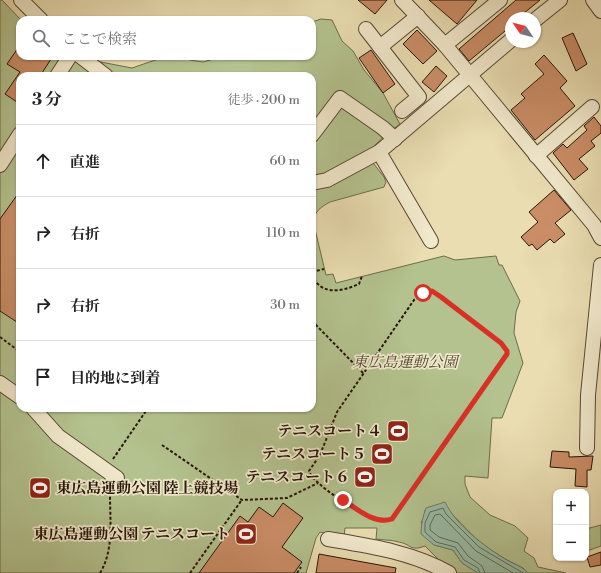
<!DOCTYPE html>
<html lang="ja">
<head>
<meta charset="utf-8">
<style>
  body { margin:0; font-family:"Libre Bodoni","Noto Serif JP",serif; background:#f6f6f6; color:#222 }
  .controls { position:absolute; right:12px; bottom:12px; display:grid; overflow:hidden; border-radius:8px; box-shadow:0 1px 3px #0004 }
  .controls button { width:36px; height:36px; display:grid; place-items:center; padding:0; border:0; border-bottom:1px solid #e0e0e0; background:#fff; color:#222; font:20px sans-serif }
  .compass { position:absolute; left:505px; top:12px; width:36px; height:36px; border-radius:50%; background:#fff; box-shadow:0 1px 3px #0004; rotate:305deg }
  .stop { position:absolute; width:12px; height:12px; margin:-9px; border:3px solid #d93025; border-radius:50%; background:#fff }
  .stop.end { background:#d93025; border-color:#fff; box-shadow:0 1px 4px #0008 }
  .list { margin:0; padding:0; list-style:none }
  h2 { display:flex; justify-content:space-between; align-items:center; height:52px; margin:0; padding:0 16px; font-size:17px }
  h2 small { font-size:13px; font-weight:400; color:#767676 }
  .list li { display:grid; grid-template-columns:26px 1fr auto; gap:12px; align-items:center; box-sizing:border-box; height:72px; padding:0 16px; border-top:1px solid #e0e0e0 }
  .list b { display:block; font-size:15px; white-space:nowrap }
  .list em { font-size:13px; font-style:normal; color:#767676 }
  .icon { flex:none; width:22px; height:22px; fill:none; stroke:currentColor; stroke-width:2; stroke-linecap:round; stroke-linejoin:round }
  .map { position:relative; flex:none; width:601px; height:573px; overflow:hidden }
  .search { position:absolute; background:#fff; box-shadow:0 1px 3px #0004; left:16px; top:16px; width:300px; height:44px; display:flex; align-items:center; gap:10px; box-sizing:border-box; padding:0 14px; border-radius:12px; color:#767676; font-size:15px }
  .panel { position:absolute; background:#fff; box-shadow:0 1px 3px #0004; left:16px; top:72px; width:300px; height:340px; border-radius:12px }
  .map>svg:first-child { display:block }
  .green { fill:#b3c28e; stroke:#6d6c4c; fill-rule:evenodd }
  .water { fill:#99bda6; stroke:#6b7a67 }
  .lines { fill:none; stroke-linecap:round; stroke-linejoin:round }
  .shore { stroke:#606958; stroke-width:1 }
  .building { fill:#ca8d66; stroke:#271509 }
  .minor-casing { stroke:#584733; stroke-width:16 }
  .path { stroke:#271509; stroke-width:2; stroke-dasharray:3 2; stroke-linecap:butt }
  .minor { stroke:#f1e9cc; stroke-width:14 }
  .route { stroke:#d93025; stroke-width:5 }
  .labels { text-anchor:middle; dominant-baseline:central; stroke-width:3.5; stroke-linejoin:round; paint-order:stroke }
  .park-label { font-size:15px; font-style:italic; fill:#514931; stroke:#f1e9cc }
  .poi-label { font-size:15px; font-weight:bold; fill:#271509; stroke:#f1e9cc; text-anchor:end }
</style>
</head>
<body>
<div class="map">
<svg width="601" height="573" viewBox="0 0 601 573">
  <rect width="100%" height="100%" fill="#e9ddb1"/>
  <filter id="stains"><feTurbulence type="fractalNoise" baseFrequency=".005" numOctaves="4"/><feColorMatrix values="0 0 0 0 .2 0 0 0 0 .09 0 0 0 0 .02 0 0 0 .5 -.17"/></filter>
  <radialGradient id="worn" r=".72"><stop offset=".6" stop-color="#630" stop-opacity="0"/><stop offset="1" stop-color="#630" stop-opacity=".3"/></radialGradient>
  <g class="green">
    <path d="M0,0H2L21,20L20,56H69L132,68L167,56H181L190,60L203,62L224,56H312V22L321,19L332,20L342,41L353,51L364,70L383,93L400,124C387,133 377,143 366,154L384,177L386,182L384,187L330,202C321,207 315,211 313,221L326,275L333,274L336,283L444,256L455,260L496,256L499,265H502L520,301L516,312L514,333L523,363L502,418H492L488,478L465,476V484L470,497L490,515L515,526L528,538L524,551L534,558L538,567L566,573H528L523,568L507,560L481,544L449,511L425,510V517L421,522L434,545L453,550L462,563L478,573H457L447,568L425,546C410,552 411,544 399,542C392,540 384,540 376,539L377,528H345L344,538L320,532L316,538L306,573H0ZM20,76H312V408H20Z"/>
    <path d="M601,525V546L587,551L586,529Z"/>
  </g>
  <path class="water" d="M445,502C456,525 484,546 505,559C513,564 522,566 528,573H478L462,563L453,550L434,545L421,534C421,524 423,516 426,508Z"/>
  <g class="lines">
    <g class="shore">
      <path d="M480,573L478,568L464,560L455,547L436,542L425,532V523L430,512L443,508L446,514L479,547L523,573"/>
      <path d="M485,573L482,566L468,556L458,543L439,537L430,530V525L435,515L440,514L476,551L513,573"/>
    </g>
  </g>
  <g class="building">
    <path d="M358,0H387L375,14Z"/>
    <path d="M429,0H477L457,24Z"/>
    <path d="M516,0H540L518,18H511V26L469,61L459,49Z"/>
    <path d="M417,30L437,51L423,64L403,44Z"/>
    <path d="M573,33L587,64L576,71L562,38Z"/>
    <path d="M20,45V56H53L40,76H20V104L5,94L20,72L7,64Z"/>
    <path d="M371,50L395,84L383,93L359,58Z"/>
    <path d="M544,55L567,81L560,88L575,106L535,140L511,110L525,98L521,94L544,74L535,64Z"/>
    <path d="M436,66L447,76L434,92L422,82Z"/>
    <path d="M594,117L601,126V133L591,141L595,146L579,159L588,169L574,180L553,153L563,144L567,148L587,130L584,126Z"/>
    <path d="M554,190L571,210L555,223L565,234L554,243L550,239L537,250L532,244L529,246L521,237L538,222L529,212Z"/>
    <path d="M20,191V324L0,311V219Z"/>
    <path d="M552,451L569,452V457L593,456L591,470H587V487L575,486L576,469L550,467Z"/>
    <path d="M283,503L303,518L282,547L302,562L294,573H199L240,516L248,522L259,507L273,517Z"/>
    <path d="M601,552V565L590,567L587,557Z"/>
    <path d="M319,554L396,568L395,573H316Z"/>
  </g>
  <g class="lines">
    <g class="minor-casing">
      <g id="minor">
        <path d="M21,0L41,20"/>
        <path d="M402,0L445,45L594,225L601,238"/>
        <path d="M593,0L601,11"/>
        <path d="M535,20L560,0"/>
        <path d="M366,29L419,97L402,111"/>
        <path d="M445,45L500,0"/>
        <path d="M380,47L418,16"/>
        <path d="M80,56L106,76"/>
        <path d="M57,76L70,56"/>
        <path d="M312,135L340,98L383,128L395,139"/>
        <path d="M379,152L431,241"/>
        <path d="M536,156L592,107"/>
        <path d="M0,165L20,134"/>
        <path d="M312,183L327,180L379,152L511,40"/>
        <path d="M0,383L20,397"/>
        <path d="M33,408L58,436L117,478"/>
        <path d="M587,448L588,395L601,265"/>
        <path d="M328,539C370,546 412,552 449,573"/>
      </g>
    </g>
    <g class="path">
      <path d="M312,272L324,269"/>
      <path d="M312,274C320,296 341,292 359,284L362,276"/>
      <path d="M432,291L501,343L507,351V354L392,519C387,521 385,521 380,520C365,517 313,485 309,471L320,455L337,412L414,300L423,293Z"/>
      <path d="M312,321L363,373"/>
      <path d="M0,337L20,352"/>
      <path d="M162,445L242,500L287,498L318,483"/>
      <path d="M113,459L148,408"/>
      <path d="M100,573C114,550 110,521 110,496L112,490"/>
      <path d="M190,573L241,501"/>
      <path d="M297,573L301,567"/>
    </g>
    <use href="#minor" class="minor"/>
  </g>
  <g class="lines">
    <path class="route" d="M343,500C357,509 375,525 392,519L507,354V351L501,343L441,297L432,291L423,293"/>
  </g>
  <defs>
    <g id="stadium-square" transform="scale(1.15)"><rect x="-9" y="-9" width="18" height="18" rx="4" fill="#8f2418" stroke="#f1e9cc"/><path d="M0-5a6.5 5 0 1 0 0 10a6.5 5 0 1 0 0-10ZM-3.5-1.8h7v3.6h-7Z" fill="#fff"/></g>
  </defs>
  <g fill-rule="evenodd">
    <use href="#stadium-square" x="398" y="431"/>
    <use href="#stadium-square" x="382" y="454"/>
    <use href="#stadium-square" x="365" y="477"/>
    <use href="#stadium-square" x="40" y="488"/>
    <use href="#stadium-square" x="246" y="534"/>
  </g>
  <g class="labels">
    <g class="park-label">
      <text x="405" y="362">東広島運動公園</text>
    </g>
    <g class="poi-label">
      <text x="382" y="431">テニスコート４</text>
      <text x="366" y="454">テニスコート５</text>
      <text x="350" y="477">テニスコート６</text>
      <text x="56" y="488" text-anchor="start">東広島運動公園 陸上競技場</text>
      <text x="230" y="534">東広島運動公園 テニスコート</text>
    </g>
  </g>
  <rect width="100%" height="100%" filter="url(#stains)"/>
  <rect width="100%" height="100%" fill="url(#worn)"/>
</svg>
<div class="controls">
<button>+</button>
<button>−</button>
</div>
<svg class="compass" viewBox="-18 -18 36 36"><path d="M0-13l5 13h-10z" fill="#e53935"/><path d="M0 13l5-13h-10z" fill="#767676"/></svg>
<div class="stop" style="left:423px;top:293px"></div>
<div class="stop end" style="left:343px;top:500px"></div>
<div class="search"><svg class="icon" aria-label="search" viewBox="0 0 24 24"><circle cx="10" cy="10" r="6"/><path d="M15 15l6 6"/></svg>ここで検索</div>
<section class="panel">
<h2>3 分<small>徒歩 · 200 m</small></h2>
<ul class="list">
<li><svg class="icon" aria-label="ahead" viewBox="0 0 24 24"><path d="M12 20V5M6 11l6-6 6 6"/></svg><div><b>直進</b></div><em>60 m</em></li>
<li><svg class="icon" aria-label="right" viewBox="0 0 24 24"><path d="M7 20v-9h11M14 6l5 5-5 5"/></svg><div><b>右折</b></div><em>110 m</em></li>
<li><svg class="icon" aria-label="right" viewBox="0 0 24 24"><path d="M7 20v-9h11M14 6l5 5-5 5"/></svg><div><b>右折</b></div><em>30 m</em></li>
<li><svg class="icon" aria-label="arrive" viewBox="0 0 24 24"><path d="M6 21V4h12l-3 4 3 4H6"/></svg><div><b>目的地に到着</b></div></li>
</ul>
</section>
</div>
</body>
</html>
